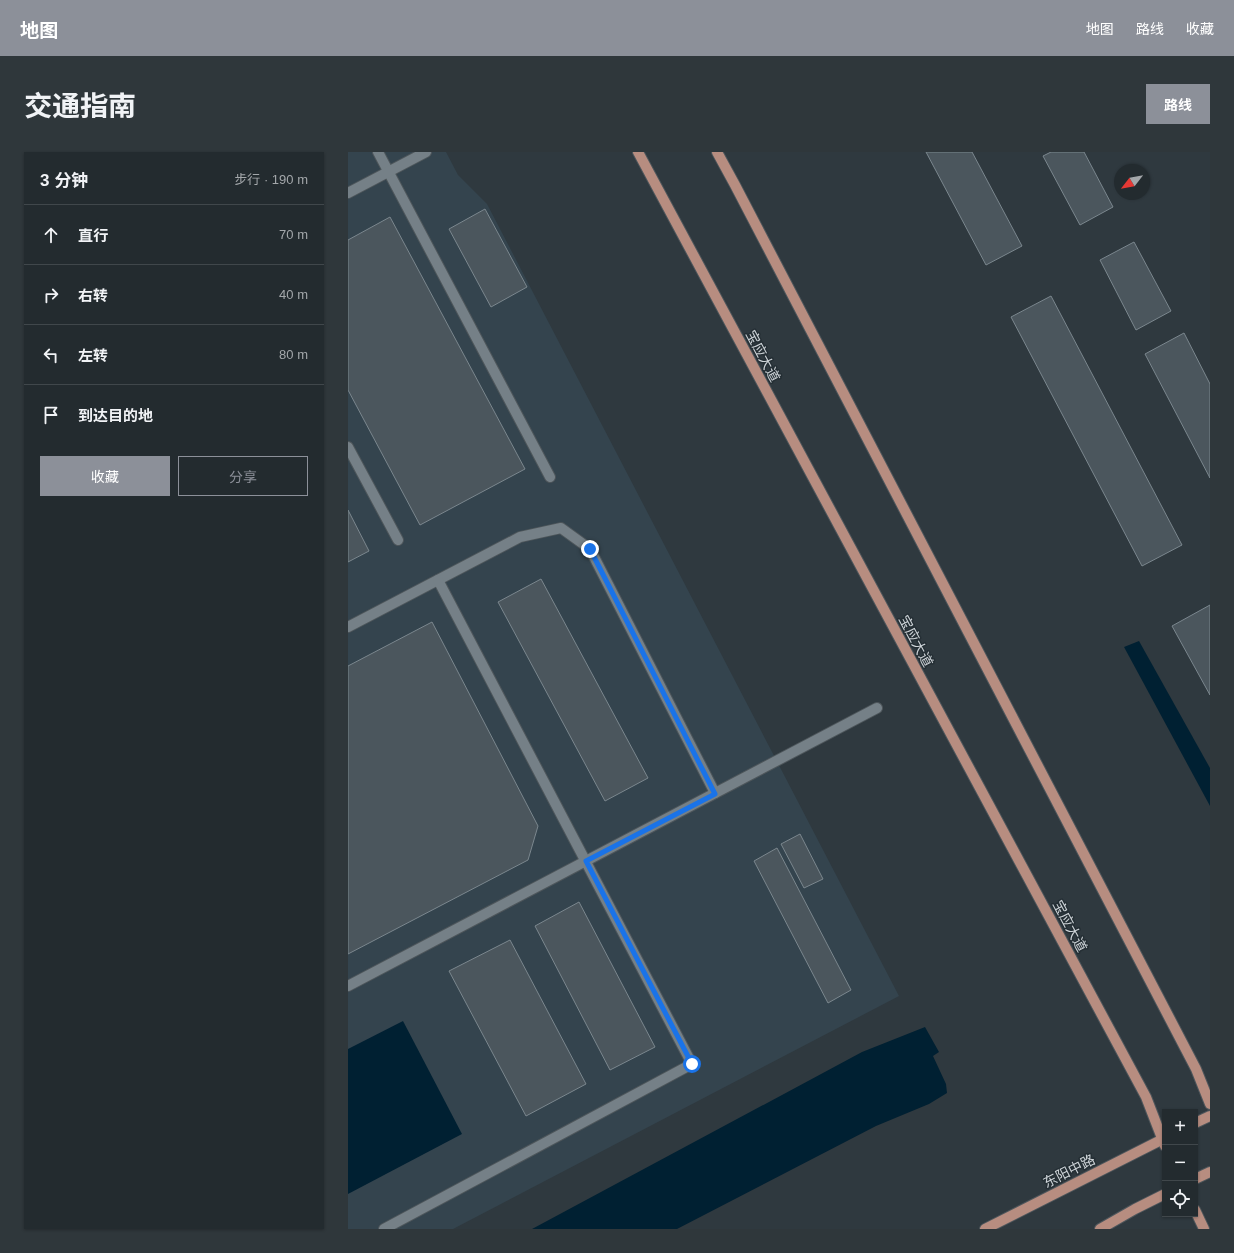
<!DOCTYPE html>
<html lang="zh">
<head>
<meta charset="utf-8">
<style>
  body { margin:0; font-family:Arial,"Noto Sans SC",sans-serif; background:#2f373b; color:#f1f3f6 }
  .controls { position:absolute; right:12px; bottom:12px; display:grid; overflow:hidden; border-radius:0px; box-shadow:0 1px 3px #0004 }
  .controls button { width:36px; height:36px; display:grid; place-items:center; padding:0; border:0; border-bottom:1px solid #40474b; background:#232b2f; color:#f1f3f6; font:20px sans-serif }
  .compass { position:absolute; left:766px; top:12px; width:36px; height:36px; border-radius:50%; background:#232b2f; box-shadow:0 1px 3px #0004; rotate:239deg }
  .stop { position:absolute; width:12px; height:12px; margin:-9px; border:3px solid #1a73e8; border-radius:50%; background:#fff }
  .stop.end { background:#1a73e8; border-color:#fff; box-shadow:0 1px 4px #0008 }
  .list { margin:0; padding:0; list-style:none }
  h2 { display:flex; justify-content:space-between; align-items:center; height:52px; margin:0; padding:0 16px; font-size:17px }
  h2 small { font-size:13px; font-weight:400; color:#a3a7aa }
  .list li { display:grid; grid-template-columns:26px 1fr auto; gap:12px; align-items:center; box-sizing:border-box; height:60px; padding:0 16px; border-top:1px solid #40474b }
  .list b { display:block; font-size:15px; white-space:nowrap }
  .list em { font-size:13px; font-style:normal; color:#a3a7aa }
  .actions { display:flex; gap:8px; padding:12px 16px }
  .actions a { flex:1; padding:9px 0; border:1px solid #8c9099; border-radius:0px; text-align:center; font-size:14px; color:#8c9099 }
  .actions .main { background:#8c9099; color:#fff }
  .icon { flex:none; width:22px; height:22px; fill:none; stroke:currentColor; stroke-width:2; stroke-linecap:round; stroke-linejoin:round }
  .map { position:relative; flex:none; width:862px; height:1077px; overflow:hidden; border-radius:0px }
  header { display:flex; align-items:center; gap:24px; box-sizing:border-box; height:56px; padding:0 20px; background:#8c9099; color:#fff }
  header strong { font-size:19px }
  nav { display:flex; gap:22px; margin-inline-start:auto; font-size:14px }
  .intro { display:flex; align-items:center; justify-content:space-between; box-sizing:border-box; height:96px; padding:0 24px }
  h1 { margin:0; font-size:28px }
  .button { padding:10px 18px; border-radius:0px; background:#8c9099; color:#fff; font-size:14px; font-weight:700 }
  main { display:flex; gap:24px; padding:0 24px }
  aside { flex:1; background:#232b2f; border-radius:0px; box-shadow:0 1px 3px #0004 }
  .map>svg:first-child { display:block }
  .built { fill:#34444e }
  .water { fill:#002032 }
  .building { fill:#4b565d; stroke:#7b878e }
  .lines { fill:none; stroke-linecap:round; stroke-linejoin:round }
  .minor-casing { stroke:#4e565b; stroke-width:12 }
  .major-casing { stroke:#4e565b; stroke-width:12 }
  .minor { stroke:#758087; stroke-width:10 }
  .major { stroke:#b78d80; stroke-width:10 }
  .route { stroke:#1a73e8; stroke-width:5 }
  .labels { text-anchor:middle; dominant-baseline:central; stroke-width:3; stroke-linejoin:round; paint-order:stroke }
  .street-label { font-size:14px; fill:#ced4d8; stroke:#252f35 }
</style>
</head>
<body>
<header>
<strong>地图</strong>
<nav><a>地图</a><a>路线</a><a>收藏</a></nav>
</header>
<div class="intro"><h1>交通指南</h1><a class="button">路线</a></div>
<main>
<aside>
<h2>3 分钟<small>步行 · 190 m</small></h2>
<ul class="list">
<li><svg class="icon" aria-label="ahead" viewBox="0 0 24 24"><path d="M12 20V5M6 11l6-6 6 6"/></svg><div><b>直行</b></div><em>70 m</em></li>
<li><svg class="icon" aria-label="right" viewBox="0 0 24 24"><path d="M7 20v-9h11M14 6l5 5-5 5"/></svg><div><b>右转</b></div><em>40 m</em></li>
<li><svg class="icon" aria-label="left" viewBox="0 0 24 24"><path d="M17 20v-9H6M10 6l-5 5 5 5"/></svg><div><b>左转</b></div><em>80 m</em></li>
<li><svg class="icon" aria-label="arrive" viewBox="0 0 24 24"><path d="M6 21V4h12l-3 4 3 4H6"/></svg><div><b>到达目的地</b></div></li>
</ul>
<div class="actions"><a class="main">收藏</a><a>分享</a></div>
</aside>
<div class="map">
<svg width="862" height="1077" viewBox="0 0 862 1077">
  <rect width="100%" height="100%" fill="#2f393f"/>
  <path class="built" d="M0,0H98L110,23L139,52L551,844L105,1077H0Z"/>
  <g class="water">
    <path d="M791,489L862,616V654L776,495Z"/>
    <path d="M55,869L114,982L0,1042V897Z"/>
    <path d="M577,875L591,900L585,904L598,932L599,941L581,952L528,974L329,1077H184L514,900Z"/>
  </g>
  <g class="building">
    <path d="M578,0H624L674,94L638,113Z"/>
    <path d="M703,0H736L765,55L732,73L695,4Z"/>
    <path d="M137,57L179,135L143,155L101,77Z"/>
    <path d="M42,65L177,317L72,373L0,238V88Z"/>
    <path d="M786,90L823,159L788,178L752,108Z"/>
    <path d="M703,144L834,393L794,414L663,165Z"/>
    <path d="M836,181L862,232V326L797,202Z"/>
    <path d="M0,358L21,399L0,410Z"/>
    <path d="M193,427L300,626L257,649L150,450Z"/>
    <path d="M862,453V543L824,474Z"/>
    <path d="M84,470L190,674L180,708L0,802V514Z"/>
    <path d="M452,682L475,727L456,736L433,692Z"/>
    <path d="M429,696L503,838L480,851L406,709Z"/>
    <path d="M231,750L307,895L262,918L187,774Z"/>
    <path d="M162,788L238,932L178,964L101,819Z"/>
  </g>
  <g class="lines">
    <g class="minor-casing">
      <g id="minor">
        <path d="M30,0L202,325"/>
        <path d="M0,41L78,0"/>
        <path d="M0,295L50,388"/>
        <path d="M0,475L172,385L213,376L242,397L367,641"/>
        <path d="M0,834L529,556"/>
        <path d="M36,1077L344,912L90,428"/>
      </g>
    </g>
    <g class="major-casing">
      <g id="major">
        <path d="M290,0L798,945L817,994"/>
        <path d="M369,0L387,33L848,917L862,952"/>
        <path d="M847,971L862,964"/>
        <path d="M847,1027L862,1020"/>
        <path d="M847,1058L856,1077"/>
        <path d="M637,1077L817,986"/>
        <path d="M752,1077L787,1057L817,1042"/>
      </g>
    </g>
    <use href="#minor" class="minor"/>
    <use href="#major" class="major"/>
  </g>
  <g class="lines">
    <path class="route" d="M242,397L367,642L238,709L344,912"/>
  </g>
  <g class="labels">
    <g class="street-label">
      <text transform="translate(415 204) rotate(62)">宝应大道</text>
      <text transform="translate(568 489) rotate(62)">宝应大道</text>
      <text transform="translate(722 774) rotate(62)">宝应大道</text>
      <text transform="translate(721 1019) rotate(-27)">东阳中路</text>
    </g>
  </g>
</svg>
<div class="controls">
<button>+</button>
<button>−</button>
<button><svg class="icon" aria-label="locate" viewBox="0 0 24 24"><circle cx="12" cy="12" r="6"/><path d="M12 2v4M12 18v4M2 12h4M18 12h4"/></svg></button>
</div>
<svg class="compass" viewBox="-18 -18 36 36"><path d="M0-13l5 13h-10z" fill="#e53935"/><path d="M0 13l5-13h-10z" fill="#a3a7aa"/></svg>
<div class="stop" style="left:344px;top:912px"></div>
<div class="stop end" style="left:242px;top:397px"></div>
</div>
</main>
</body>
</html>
